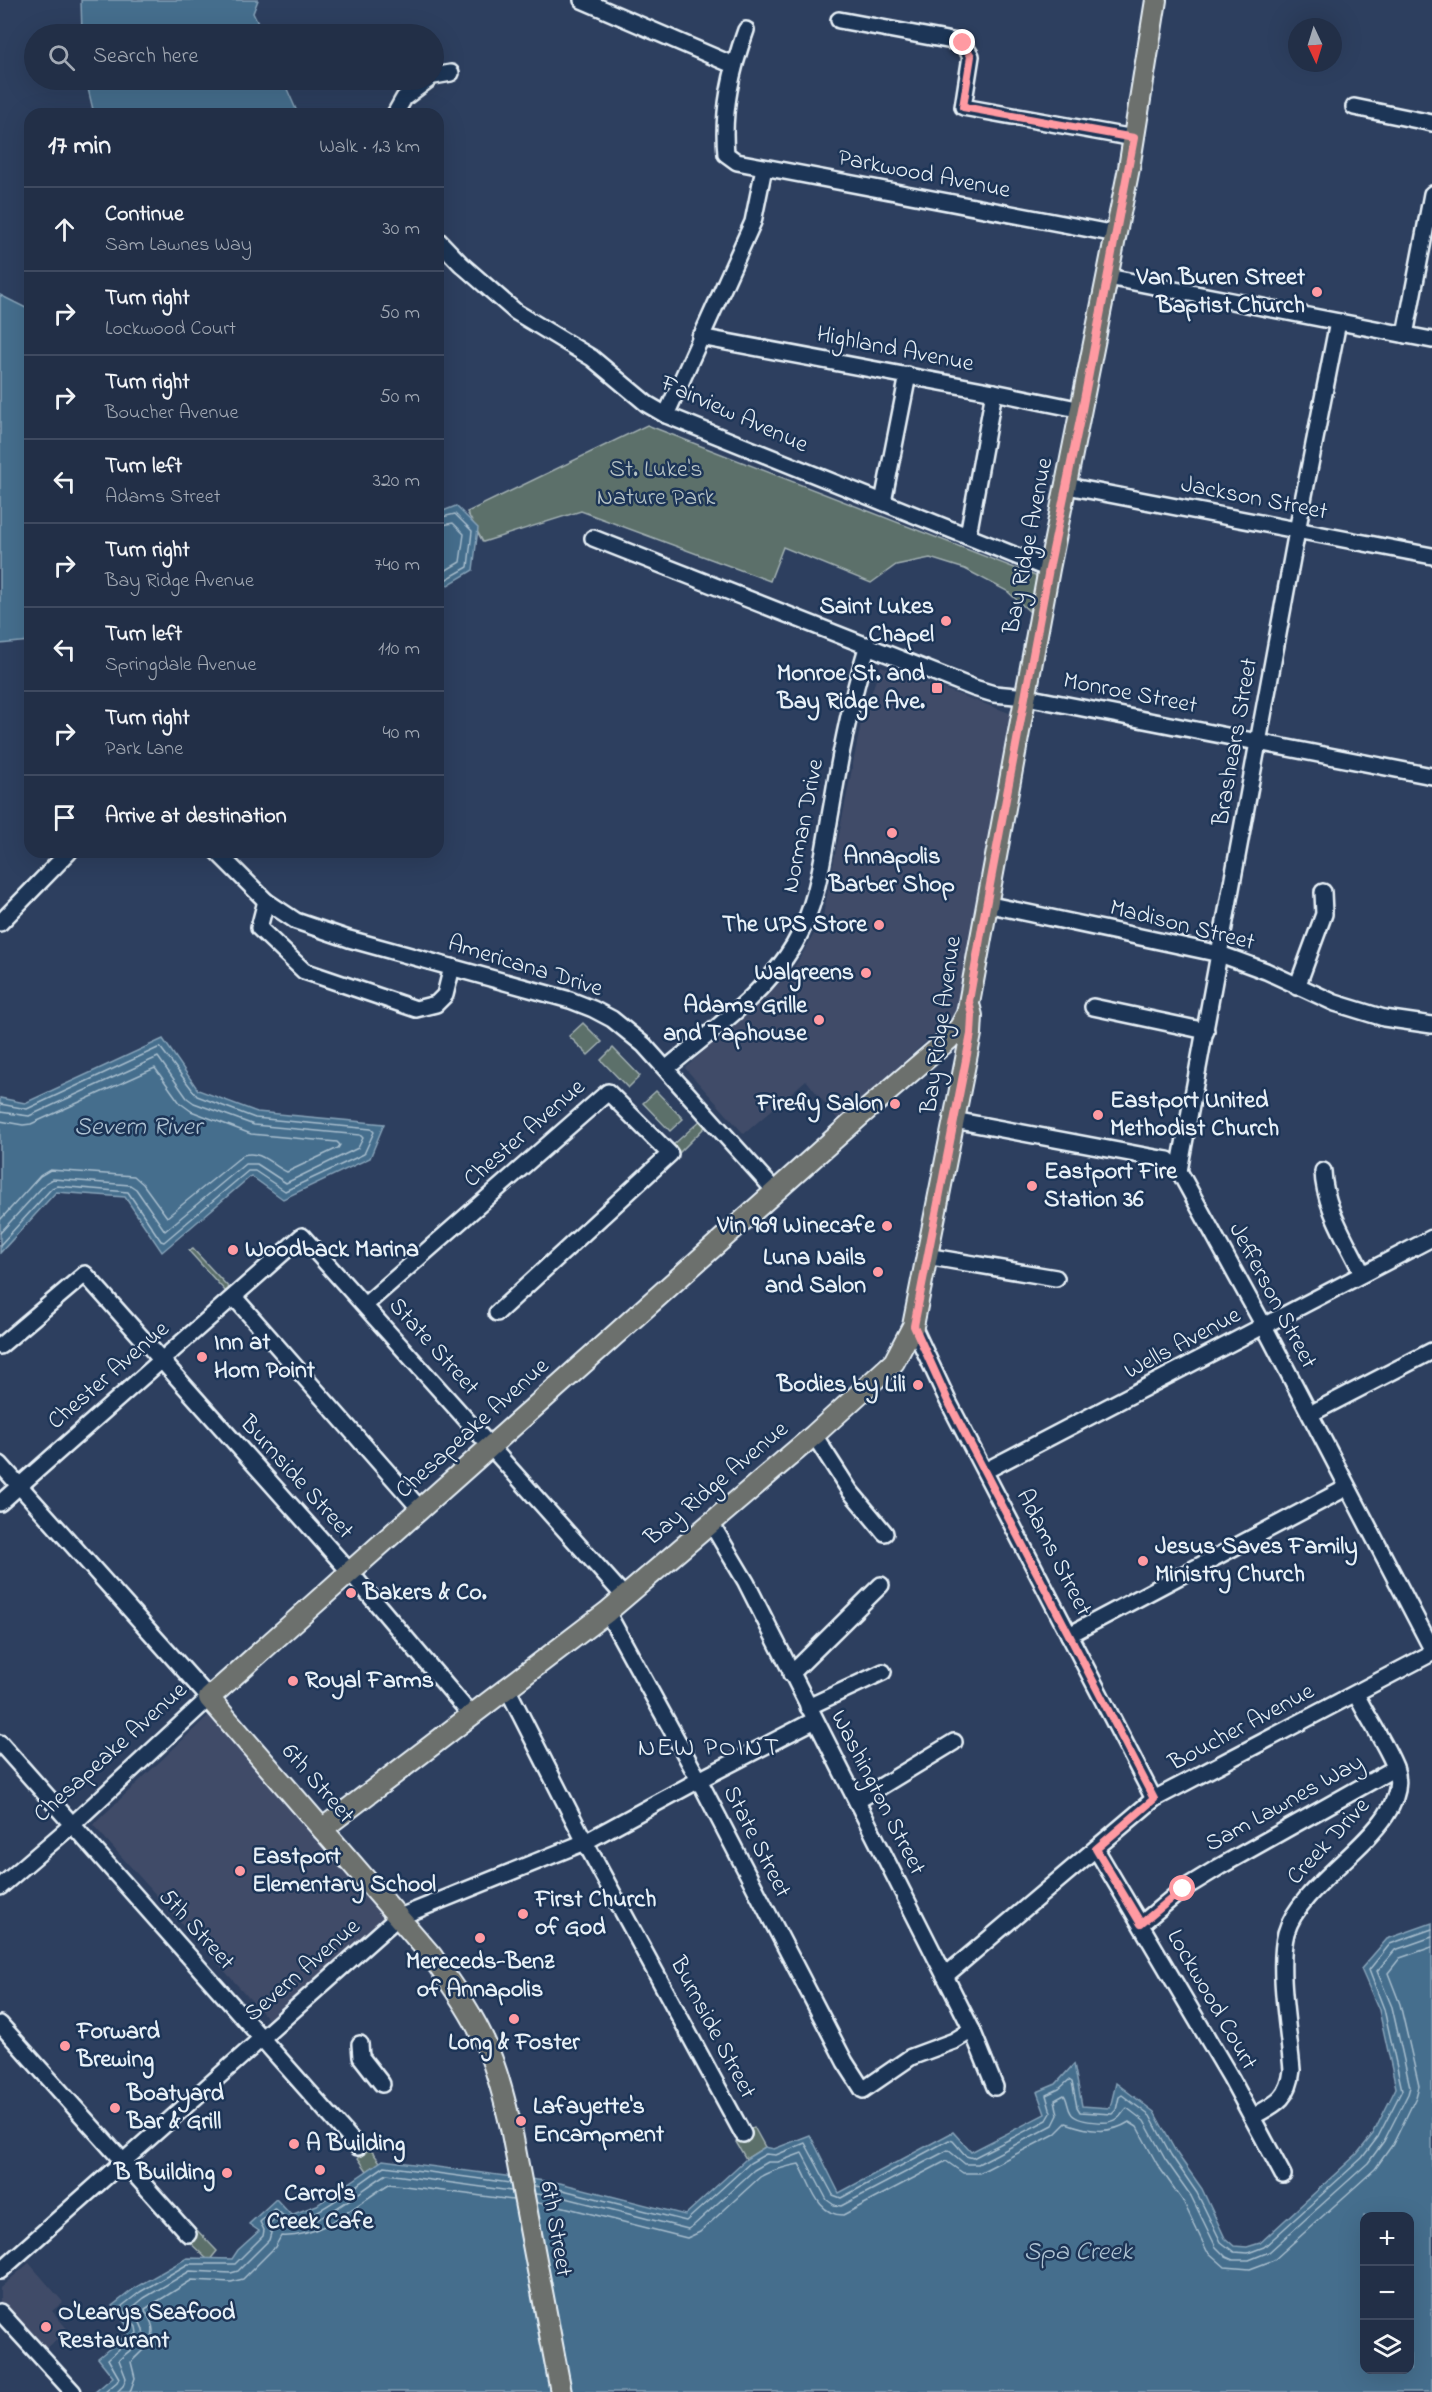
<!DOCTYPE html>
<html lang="en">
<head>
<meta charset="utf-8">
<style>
  body { margin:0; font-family:"Indie Flower",sans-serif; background:#2a374e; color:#f1f3f6 }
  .controls { position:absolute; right:18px; bottom:18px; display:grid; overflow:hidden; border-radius:12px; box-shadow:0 6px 24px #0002 }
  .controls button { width:54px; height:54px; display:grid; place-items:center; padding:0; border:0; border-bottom:2px solid #3f4a60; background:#222f47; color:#f1f3f6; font:30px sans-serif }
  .compass { position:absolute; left:1288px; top:18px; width:54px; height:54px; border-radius:50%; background:#222f47; box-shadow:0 6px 24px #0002; rotate:176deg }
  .stop { position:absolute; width:18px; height:18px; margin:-14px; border:4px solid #ff9aa2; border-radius:50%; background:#fff }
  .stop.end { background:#ff9aa2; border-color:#fff; box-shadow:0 2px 6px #0008 }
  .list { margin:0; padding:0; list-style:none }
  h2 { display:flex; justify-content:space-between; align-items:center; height:78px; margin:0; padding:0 24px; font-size:26px }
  h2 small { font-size:20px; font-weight:400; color:#a2a9b4 }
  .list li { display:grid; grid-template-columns:39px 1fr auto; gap:18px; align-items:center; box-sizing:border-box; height:84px; padding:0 24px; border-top:2px solid #3f4a60 }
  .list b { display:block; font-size:22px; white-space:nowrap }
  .list p { margin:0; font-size:20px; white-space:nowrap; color:#a2a9b4 }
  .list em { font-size:20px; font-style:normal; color:#a2a9b4 }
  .icon { flex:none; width:33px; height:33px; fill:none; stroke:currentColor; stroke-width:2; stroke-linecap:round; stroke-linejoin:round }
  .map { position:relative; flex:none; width:1432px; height:2392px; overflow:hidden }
  .search { position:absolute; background:#222f47; box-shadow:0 6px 24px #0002; left:24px; top:24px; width:420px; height:66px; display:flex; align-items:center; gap:15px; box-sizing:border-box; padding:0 21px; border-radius:33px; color:#a2a9b4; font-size:22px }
  .panel { position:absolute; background:#222f47; box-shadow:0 6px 24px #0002; left:24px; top:108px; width:420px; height:750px; border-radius:18px }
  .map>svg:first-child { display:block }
  .built { fill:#404c68 }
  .green { fill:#5c706b; stroke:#a2b0b2; stroke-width:1.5 }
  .water { fill:#456e8d; stroke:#86a2b8; stroke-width:1.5; fill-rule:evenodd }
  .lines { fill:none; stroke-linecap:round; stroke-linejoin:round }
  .shore { stroke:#a7bdcd; stroke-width:1.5 }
  .minor-casing { stroke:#e8f1f8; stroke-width:20 }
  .major-casing { stroke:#e8f1f8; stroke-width:24 }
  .minor { stroke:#1d3557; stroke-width:15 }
  .major { stroke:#6c706d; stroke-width:20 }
  .route { stroke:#ff9aa2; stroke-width:8 }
  .poi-dot { fill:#ff9aa2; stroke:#1d3557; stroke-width:2 }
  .labels { text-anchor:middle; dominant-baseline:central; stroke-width:5; stroke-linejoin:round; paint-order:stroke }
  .street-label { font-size:24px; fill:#e8f1f8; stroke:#1d3557 }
  .poi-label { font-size:24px; font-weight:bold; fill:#e8f1f8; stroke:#1d3557; text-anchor:start }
  .park-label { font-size:24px; fill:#b7c4c7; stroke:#1d3557 }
  .water-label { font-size:26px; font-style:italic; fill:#afc3d3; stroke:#1d3557 }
  .neighbourhood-label { font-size:26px; letter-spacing:1.5px; fill:#e8f1f8; stroke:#1d3557 }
</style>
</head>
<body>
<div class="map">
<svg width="1432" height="2392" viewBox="0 0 1432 2392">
  <rect width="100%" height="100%" fill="#2d3f5f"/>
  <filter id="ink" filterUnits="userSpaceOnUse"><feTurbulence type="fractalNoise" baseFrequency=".0167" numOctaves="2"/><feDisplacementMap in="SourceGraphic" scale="12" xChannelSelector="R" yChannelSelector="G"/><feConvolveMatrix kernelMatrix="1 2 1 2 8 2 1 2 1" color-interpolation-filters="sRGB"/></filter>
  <g filter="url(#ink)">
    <g class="built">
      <path d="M881,666L1012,714L955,1015L839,1121L806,1080L744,1134L685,1068L790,974L822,921L862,718Z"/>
      <path d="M209,1715L387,1918L268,2019L93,1825Z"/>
      <path d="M29,2263L63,2302L52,2311L68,2330L40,2354L0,2307V2288Z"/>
    </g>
    <g class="green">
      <path d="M647,425L1038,577L1029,611L1007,591L965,569L930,558L896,565L871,583L783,547L770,581L581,511L483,542L467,512Z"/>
      <path d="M583,1023L602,1042L588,1055L569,1036Z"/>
      <path d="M613,1048L640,1076L628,1088L601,1060Z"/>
      <path d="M656,1091L683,1119L670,1131L643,1103Z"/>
      <path d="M702,1119L707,1125L679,1153L673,1145Z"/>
      <path d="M193,1249L231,1290L227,1293L189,1251Z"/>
      <path d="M754,2127L765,2147L746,2159L736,2142L751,2132L750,2129Z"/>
      <path d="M370,2149L380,2162L367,2171L358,2158Z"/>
      <path d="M194,2227L217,2251L209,2261L185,2238Z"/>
    </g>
    <g class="water">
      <path d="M81,0H258L253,13L263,34H82Z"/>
      <path d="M86,80H283L298,114H94Z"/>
      <path d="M0,295L30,310V641L0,644Z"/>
      <path d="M456,506L478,528L473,570L438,591V513Z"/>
      <path d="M163,1039L198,1090L257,1112L384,1124L370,1158L283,1199L251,1176L162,1252L125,1197L56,1192L0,1253V1098L25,1103Z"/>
      <path d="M1432,1923V2392H95L113,2377L98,2358L131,2331L112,2306L136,2287L187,2258L232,2259L238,2250L259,2231L249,2224L276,2199L291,2215L317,2205L383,2160L560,2183L685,2215L746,2159L765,2147L774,2149L810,2135L839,2193L953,2132L971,2152L1045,2114L1037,2092L1056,2084L1074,2064L1082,2106L1110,2108L1116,2083L1154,2112L1176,2152L1202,2189L1225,2238L1234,2246L1247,2247L1260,2243L1357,2154L1373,2134L1396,2088L1379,2010L1361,1969L1387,1939ZM1364,2216H1410V2370H1364Z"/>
    </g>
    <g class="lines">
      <g class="shore">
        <path d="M438,518L455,514L472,531L468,567L438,584"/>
        <path d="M438,526L453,523L464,534L460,562L438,575"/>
        <path d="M0,1104L27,1109L160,1047L197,1096L255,1118L371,1129L374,1132L364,1154L285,1191L255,1171H248L164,1242L161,1241L128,1192L57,1186L52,1188L0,1245"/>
        <path d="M0,1112L29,1116L158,1057L187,1098L194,1103L254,1125L360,1135L363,1138L358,1148L286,1183L257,1164H245L165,1231L136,1189L130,1185L53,1179L46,1183L0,1233"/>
        <path d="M0,1121L23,1125L31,1124L155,1068L180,1103L191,1111L251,1134L337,1142L340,1145L338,1148L287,1172C271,1165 262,1150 243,1155L167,1217L143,1184L134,1176L50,1170L40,1176L0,1220"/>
        <path d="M533,2186L559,2189L686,2221L750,2163L766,2154L776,2155L805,2143L833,2195L841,2198L949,2140L953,2141L966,2156L973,2158L1047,2120L1051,2113L1046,2095L1059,2089L1069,2080L1072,2082L1077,2107L1080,2112L1112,2114L1116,2110L1119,2097L1122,2095L1150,2116L1171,2155L1197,2193L1221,2242L1234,2252L1248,2253L1264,2247L1362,2158L1378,2137L1402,2090L1384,2009L1369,1970L1390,1944L1432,1929"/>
        <path d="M535,2194L558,2196L688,2229L694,2225L754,2170L768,2162H778L802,2153L827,2200L834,2205L841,2206L948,2150L965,2164H978L1053,2125L1058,2115L1055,2100L1064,2095C1068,2100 1067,2107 1071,2113C1076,2122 1109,2125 1117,2119C1122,2116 1123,2111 1127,2108L1144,2121L1165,2159L1191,2196L1216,2247L1226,2257L1233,2260H1249L1269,2252L1368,2163L1384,2141L1408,2094L1410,2087L1392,2007L1377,1971L1395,1950L1432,1937"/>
        <path d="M537,2203L556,2205L687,2238L700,2232L760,2177C769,2171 788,2166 799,2164C811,2183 816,2215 843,2215L946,2161L963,2173H979L1055,2134L1066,2123C1088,2131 1109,2135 1129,2122L1137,2127L1157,2164L1183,2201L1207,2251L1225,2267L1250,2269L1274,2260L1375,2169L1393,2144L1416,2097L1419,2086L1400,2004L1388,1973L1400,1958L1432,1947"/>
        <path d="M105,2392L117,2382L119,2378L108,2359L137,2333L136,2327L122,2309V2306L140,2292L188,2264H235L263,2236L264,2230L260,2222L274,2209L277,2210L288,2220C311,2224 364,2179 385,2166L510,2183"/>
        <path d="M117,2392L123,2386L126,2378L119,2360C140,2340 155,2340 132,2311L133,2307L144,2298L190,2271L231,2273L238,2271L269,2240L271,2233L270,2223L274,2220C279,2221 283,2227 289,2228C313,2231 366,2186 387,2174L511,2191"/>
        <path d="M130,2392L135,2378L131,2362C142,2350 159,2340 151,2322C149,2317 146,2314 145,2309L192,2280L231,2282L243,2279L275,2247L281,2236C321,2239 356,2204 389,2184L513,2200"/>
      </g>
      <g class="minor-casing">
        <g id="minor">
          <path d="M582,0L733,65"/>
          <path d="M839,20L963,43L971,56L963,107L1134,138"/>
          <path d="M746,30C731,71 722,111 726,154L737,162L1116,234"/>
          <path d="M434,76L451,73"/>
          <path d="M1354,107L1432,123"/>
          <path d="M395,114L404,98L428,80"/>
          <path d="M438,240L461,264L516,312L592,358L647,404L666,415L1049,569"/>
          <path d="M1108,277L1432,340"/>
          <path d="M1405,335L1432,194"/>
          <path d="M700,337L994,392L1082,410"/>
          <path d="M666,415L753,222L764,168"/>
          <path d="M1067,486L1432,556"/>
          <path d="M883,502L908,375"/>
          <path d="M968,535L994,392"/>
          <path d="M593,538L974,688L994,694L1026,697L1432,776"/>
          <path d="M217,852L266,901L296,921L349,939L570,1000L593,1009L612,1019L644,1045L776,1192"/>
          <path d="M266,901L259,928L304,971L416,1009L436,1004L445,995L452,967"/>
          <path d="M986,904L1220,954L1266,971L1335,1003L1384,1018L1432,1025"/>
          <path d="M0,923L69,852"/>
          <path d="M1297,987L1324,914L1323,892"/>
          <path d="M1093,1007L1206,1031"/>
          <path d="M667,1068C711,1031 764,995 794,945C819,902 823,853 832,805C841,750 851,697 868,645"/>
          <path d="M954,1120L1156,1158L1168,1160L1179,1171L1264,1326L1432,1649"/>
          <path d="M1179,1171L1297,531L1338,322"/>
          <path d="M1323,1171C1324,1207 1347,1241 1362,1273"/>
          <path d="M926,1256L1056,1278"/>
          <path d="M234,1297L421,1510"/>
          <path d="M365,1305L608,1092L670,1154L497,1313"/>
          <path d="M913,1326L948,1401L1154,1799"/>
          <path d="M0,1346L85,1274L350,1572L471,1715"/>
          <path d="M1310,1414L1432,1351"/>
          <path d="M814,1435L850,1491L885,1533"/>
          <path d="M0,1464L209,1698L72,1825L0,1887"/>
          <path d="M985,1471L1432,1238"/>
          <path d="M0,1503L302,1236L624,1596"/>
          <path d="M711,1523L746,1582L945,1976L972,2030L995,2087"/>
          <path d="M607,1612L699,1780L845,2062L863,2090L911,2057L954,2041L972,2030"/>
          <path d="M1069,1635L1346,1488"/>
          <path d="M791,1674L881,1585"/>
          <path d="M507,1688L585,1842L743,2134"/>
          <path d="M808,1707L883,1672"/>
          <path d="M0,1743L358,2147"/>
          <path d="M857,1801L954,1742"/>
          <path d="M1096,1849L1231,2078L1283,2175"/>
          <path d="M1141,1924L1183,1889L1219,1867L1395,1768"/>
          <path d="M945,1976L1154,1799L1432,1653"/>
          <path d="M0,2024L188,2234"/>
          <path d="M360,2044L361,2057L382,2084"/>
          <path d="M1252,2117C1276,2104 1289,2099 1292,2070C1289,2032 1277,1969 1286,1933C1302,1875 1417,1826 1395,1767C1385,1742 1368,1719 1356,1694"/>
          <path d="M0,2271L397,1918L585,1842L699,1780L815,1720"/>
          <path d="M0,2312L73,2392"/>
        </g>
      </g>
      <g class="major-casing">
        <g id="major">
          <path d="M322,1829L607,1612L814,1435L894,1362L913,1326L971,1034L972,1016L970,1008"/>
          <path d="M561,2392L511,2128C505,2101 498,2073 487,2047C473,2014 451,1984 431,1955L209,1698L862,1114L948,1040L960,1027L967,1014L1049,569L1129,168L1156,0"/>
        </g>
      </g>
      <use href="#minor" class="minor"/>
      <use href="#major" class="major"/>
    </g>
  </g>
  <g class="lines" filter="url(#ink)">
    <path class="route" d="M963,43L971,56L963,107L1134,138L1082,410L1049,569L983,922L969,1001L972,1016L971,1034L914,1326L948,1401L1154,1799L1096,1849L1141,1924L1183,1889"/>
  </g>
  <g class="poi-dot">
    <circle cx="1317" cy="292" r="6"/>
    <circle cx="946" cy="621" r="6"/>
    <rect x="931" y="682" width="12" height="12" rx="3"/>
    <circle cx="892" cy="833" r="6"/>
    <circle cx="879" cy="925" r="6"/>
    <circle cx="866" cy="973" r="6"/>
    <circle cx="819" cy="1020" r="6"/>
    <circle cx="895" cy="1104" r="6"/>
    <circle cx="1098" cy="1115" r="6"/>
    <circle cx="1032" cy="1186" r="6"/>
    <circle cx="887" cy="1226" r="6"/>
    <circle cx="233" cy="1250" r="6"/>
    <circle cx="878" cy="1272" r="6"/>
    <circle cx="202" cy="1357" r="6"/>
    <circle cx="918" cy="1385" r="6"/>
    <circle cx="1143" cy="1561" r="6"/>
    <circle cx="351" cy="1593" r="6"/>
    <circle cx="293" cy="1681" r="6"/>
    <circle cx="240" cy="1871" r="6"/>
    <circle cx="523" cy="1914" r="6"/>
    <circle cx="480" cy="1938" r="6"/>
    <circle cx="514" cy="2019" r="6"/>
    <circle cx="65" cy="2046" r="6"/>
    <circle cx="115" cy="2108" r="6"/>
    <circle cx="521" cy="2121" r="6"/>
    <circle cx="294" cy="2144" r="6"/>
    <circle cx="320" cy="2170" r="6"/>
    <circle cx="227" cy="2173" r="6"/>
    <circle cx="46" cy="2327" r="6"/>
  </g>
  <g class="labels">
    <g class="street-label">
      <text transform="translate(924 175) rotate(11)">Parkwood Avenue</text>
      <text transform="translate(895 350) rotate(11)">Highland Avenue</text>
      <text transform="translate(734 415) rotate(24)">Fairview Avenue</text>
      <text transform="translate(1254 499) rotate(11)">Jackson Street</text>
      <text transform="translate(1029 546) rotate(-79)">Bay Ridge Avenue</text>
      <text transform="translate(1130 694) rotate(11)">Monroe Street</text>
      <text transform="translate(1236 742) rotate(-80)">Brashears Street</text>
      <text transform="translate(804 826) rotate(-79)">Norman Drive</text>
      <text transform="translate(1182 926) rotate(14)">Madison Street</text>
      <text transform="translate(525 967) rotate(17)">Americana Drive</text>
      <text transform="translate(942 1025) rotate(-82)">Bay Ridge Avenue</text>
      <text transform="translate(525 1134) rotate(-41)">Chester Avenue</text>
      <text transform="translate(1272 1296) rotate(62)">Jefferson Street</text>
      <text transform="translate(1183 1344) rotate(-28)">Wells Avenue</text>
      <text transform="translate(433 1347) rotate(48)">State Street</text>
      <text transform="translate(109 1376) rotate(-41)">Chester Avenue</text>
      <text transform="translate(473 1429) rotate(-42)">Chesapeake Avenue</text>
      <text transform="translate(296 1478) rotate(48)">Burnside Street</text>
      <text transform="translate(717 1484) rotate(-40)">Bay Ridge Avenue</text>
      <text transform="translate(1053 1553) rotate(63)">Adams Street</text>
      <text transform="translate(1242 1728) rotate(-28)">Boucher Avenue</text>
      <text transform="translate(111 1753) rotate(-42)">Chesapeake Avenue</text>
      <text transform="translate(317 1784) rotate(49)">6th Street</text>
      <text transform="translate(877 1793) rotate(63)">Washington Street</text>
      <text transform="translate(1285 1804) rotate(-29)">Sam Lawnes Way</text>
      <text transform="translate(756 1842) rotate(63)">State Street</text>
      <text transform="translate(1329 1842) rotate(-47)">Creek Drive</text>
      <text transform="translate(196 1930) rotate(48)">5th Street</text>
      <text transform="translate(303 1971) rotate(-41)">Severn Avenue</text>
      <text transform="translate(1211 2000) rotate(60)">Lockwood Court</text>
      <text transform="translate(712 2028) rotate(62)">Burnside Street</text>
      <text transform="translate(555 2229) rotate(80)">6th Street</text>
    </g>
    <g class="poi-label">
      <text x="1305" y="278" text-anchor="end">Van Buren Street<tspan x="1305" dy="28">Baptist Church</tspan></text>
      <text x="934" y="607" text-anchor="end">Saint Lukes<tspan x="934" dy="28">Chapel</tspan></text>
      <text x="925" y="674" text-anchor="end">Monroe St. and<tspan x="925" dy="28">Bay Ridge Ave.</tspan></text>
      <text x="892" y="857" text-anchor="middle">Annapolis<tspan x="892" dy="28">Barber Shop</tspan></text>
      <text x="867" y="925" text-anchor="end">The UPS Store</text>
      <text x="854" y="973" text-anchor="end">Walgreens</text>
      <text x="807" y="1006" text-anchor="end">Adams Grille<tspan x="807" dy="28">and Taphouse</tspan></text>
      <text x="1110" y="1101">Eastport United<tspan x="1110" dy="28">Methodist Church</tspan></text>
      <text x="883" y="1104" text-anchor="end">Firefly Salon</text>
      <text x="1044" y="1172">Eastport Fire<tspan x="1044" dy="28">Station 36</tspan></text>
      <text x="875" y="1226" text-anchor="end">Vin 909 Winecafe</text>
      <text x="245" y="1250">Woodback Marina</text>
      <text x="866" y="1258" text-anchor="end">Luna Nails<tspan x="866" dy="28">and Salon</tspan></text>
      <text x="214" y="1343">Inn at<tspan x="214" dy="28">Horn Point</tspan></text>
      <text x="906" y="1385" text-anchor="end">Bodies by Lili</text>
      <text x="1155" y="1547">Jesus Saves Family<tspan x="1155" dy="28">Ministry Church</tspan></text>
      <text x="363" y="1593">Bakers &amp; Co.</text>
      <text x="305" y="1681">Royal Farms</text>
      <text x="252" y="1857">Eastport<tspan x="252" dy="28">Elementary School</tspan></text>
      <text x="535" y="1900">First Church<tspan x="535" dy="28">of God</tspan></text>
      <text x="480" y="1962" text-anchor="middle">Mereceds-Benz<tspan x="480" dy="28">of Annapolis</tspan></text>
      <text x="77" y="2032">Forward<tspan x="77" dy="28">Brewing</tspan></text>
      <text x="514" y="2043" text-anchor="middle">Long &amp; Foster</text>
      <text x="127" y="2094">Boatyard<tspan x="127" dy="28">Bar &amp; Grill</tspan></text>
      <text x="533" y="2107">Lafayette's<tspan x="533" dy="28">Encampment</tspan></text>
      <text x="306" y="2144">A Building</text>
      <text x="215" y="2173" text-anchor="end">B Building</text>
      <text x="320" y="2194" text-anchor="middle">Carrol's<tspan x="320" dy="28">Creek Cafe</tspan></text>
      <text x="58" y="2313">O'Learys Seafood<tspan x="58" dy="28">Restaurant</tspan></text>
    </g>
    <g class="park-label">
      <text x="656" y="470">St. Luke's<tspan x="656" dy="28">Nature Park</tspan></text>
    </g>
    <g class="water-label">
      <text x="138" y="1128">Severn River</text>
      <text x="1078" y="2253">Spa Creek</text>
    </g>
    <g class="neighbourhood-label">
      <text x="709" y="1749">NEW POINT</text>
    </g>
  </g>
</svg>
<div class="controls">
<button>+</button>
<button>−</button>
<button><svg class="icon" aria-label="layers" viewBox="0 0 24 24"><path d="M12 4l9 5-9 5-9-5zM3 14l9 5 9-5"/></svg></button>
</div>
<svg class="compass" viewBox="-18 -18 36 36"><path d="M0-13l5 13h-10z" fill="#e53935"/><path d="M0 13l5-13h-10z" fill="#a2a9b4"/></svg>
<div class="stop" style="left:1183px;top:1889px"></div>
<div class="stop end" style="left:963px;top:43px"></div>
<div class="search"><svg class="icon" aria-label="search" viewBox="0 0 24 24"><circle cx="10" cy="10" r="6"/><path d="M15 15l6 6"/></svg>Search here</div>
<section class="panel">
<h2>17 min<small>Walk · 1.3 km</small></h2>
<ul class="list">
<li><svg class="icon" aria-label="ahead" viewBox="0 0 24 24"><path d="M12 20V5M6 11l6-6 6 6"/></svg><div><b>Continue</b><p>Sam Lawnes Way</p></div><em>30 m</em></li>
<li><svg class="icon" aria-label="right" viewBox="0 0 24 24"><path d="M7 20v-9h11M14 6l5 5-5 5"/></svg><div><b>Turn right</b><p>Lockwood Court</p></div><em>50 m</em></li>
<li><svg class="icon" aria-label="right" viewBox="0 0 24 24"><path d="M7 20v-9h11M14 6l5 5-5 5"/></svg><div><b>Turn right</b><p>Boucher Avenue</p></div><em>50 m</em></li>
<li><svg class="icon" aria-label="left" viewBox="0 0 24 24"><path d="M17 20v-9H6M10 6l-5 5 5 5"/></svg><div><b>Turn left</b><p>Adams Street</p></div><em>320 m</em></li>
<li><svg class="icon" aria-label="right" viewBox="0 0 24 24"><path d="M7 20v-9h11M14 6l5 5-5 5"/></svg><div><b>Turn right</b><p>Bay Ridge Avenue</p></div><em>740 m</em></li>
<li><svg class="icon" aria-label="left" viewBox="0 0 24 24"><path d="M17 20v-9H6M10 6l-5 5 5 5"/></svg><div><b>Turn left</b><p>Springdale Avenue</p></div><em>110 m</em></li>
<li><svg class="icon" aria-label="right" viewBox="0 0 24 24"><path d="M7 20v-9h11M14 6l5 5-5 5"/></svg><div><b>Turn right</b><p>Park Lane</p></div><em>40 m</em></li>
<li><svg class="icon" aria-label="arrive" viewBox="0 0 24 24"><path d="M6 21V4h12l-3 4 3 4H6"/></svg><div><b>Arrive at destination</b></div></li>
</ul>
</section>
</div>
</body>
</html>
